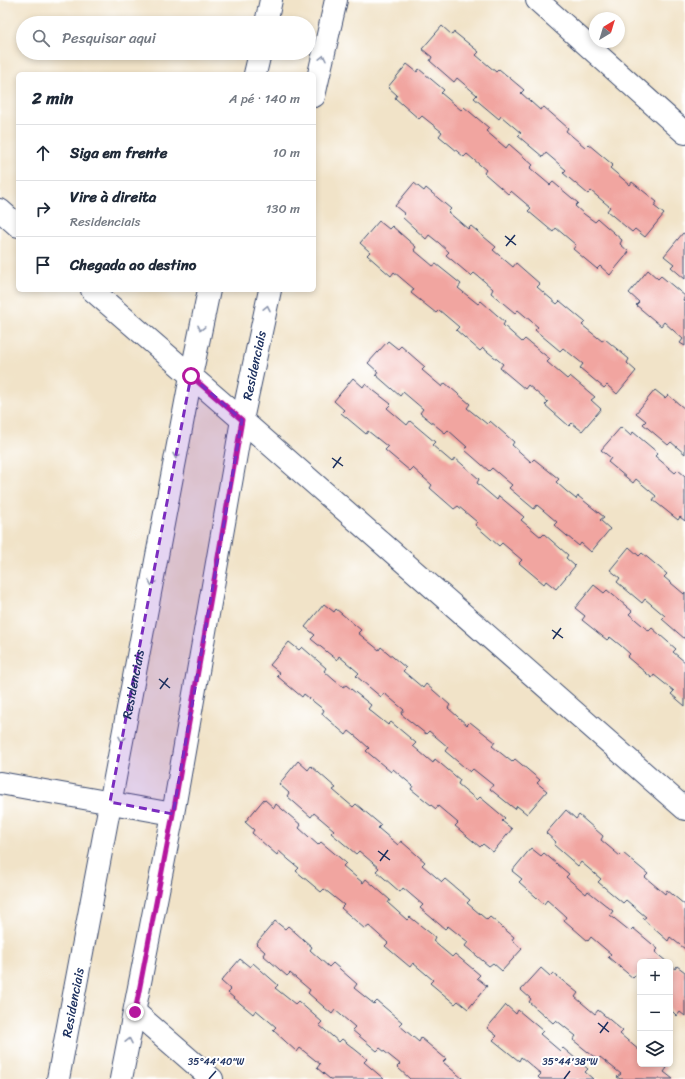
<!DOCTYPE html>
<html lang="pt">
<head>
<meta charset="utf-8">
<style>
  body { margin:0; font-family:Sriracha,sans-serif; background:#f6f6f7; color:#1f2937 }
  .controls { position:absolute; right:12px; bottom:12px; display:grid; overflow:hidden; border-radius:6px; box-shadow:0 2px 6px #0003 }
  .controls button { width:36px; height:36px; display:grid; place-items:center; padding:0; border:0; border-bottom:1px solid #e0e1e3; background:#fff; color:#1f2937; font:20px sans-serif }
  .compass { position:absolute; left:589px; top:12px; width:36px; height:36px; border-radius:50%; background:#fff; box-shadow:0 2px 6px #0003; rotate:38deg }
  .stop { position:absolute; width:12px; height:12px; margin:-9px; border:3px solid #b5179e; border-radius:50%; background:#fff }
  .stop.end { background:#b5179e; border-color:#fff; box-shadow:0 1px 4px #0008 }
  .list { margin:0; padding:0; list-style:none }
  h2 { display:flex; justify-content:space-between; align-items:center; height:52px; margin:0; padding:0 16px; font-size:17px }
  h2 small { font-size:13px; font-weight:400; color:#747a83 }
  .list li { display:grid; grid-template-columns:26px 1fr auto; gap:12px; align-items:center; box-sizing:border-box; height:56px; padding:0 16px; border-top:1px solid #e0e1e3 }
  .list b { display:block; font-size:15px; white-space:nowrap }
  .list p { margin:0; font-size:13px; white-space:nowrap; color:#747a83 }
  .list em { font-size:13px; font-style:normal; color:#747a83 }
  .icon { flex:none; width:22px; height:22px; fill:none; stroke:currentColor; stroke-width:2; stroke-linecap:round; stroke-linejoin:round }
  .map { position:relative; flex:none; width:685px; height:1079px; overflow:hidden }
  .search { position:absolute; background:#fff; box-shadow:0 2px 6px #0003; left:16px; top:16px; width:300px; height:44px; display:flex; align-items:center; gap:10px; box-sizing:border-box; padding:0 14px; border-radius:22px; color:#747a83; font-size:15px }
  .panel { position:absolute; background:#fff; box-shadow:0 2px 6px #0003; left:16px; top:72px; width:300px; height:220px; border-radius:6px }
  .map>svg:first-child { display:block }
  .building { fill:#f1a5a0 }
  .lines { fill:none; stroke-linecap:round; stroke-linejoin:round }
  .minor-casing { stroke:#3b4a6e; stroke-width:24 }
  .minor { stroke:#fff; stroke-width:22 }
  .oneway { stroke:#8d97ae }
  .route { stroke:#b5179e; stroke-width:5 }
  .marked { fill:#7b2cbf; fill-opacity:0.2; stroke:#7b2cbf; stroke-width:3; stroke-dasharray:8 5; stroke-linejoin:round }
  .ticks { fill:none; stroke:#1b2f5e; stroke-width:1.5 }
  .labels { text-anchor:middle; dominant-baseline:central; stroke-width:4; stroke-linejoin:round; paint-order:stroke }
  .street-label { font-size:13px; fill:#1b2f5e; stroke:#fff }
  .ticks-label { font-size:10px; text-anchor:middle; fill:#1b2f5e; stroke:#fff; stroke-width:4; stroke-linejoin:round; paint-order:stroke }
</style>
</head>
<body>
<div class="map">
<svg width="685" height="1079" viewBox="0 0 685 1079">
  <rect width="100%" height="100%" fill="#fff"/>
  <filter id="ink" filterUnits="userSpaceOnUse"><feTurbulence type="fractalNoise" baseFrequency=".025" numOctaves="2"/><feDisplacementMap in="SourceGraphic" scale="8" xChannelSelector="R" yChannelSelector="G"/><feConvolveMatrix kernelMatrix="1 2 1 2 8 2 1 2 1" color-interpolation-filters="sRGB"/></filter>
  <filter id="wash" filterUnits="userSpaceOnUse"><feTurbulence type="fractalNoise" baseFrequency=".012" numOctaves="4" result="noise"/><feDisplacementMap in="SourceGraphic" scale="16" xChannelSelector="R" yChannelSelector="G"/><feGaussianBlur stdDeviation="0.9" result="paint"/><feColorMatrix in="noise" values="0 0 0 0 0 0 0 0 0 0 0 0 0 0 0 0 0 1.4 0 .05"/><feComposite in="paint" operator="in"/></filter>
  <g filter="url(#wash)">
    <rect width="100%" height="100%" fill="#f1e3c8"/>
    <g id="blocks">
      <g class="building">
        <path d="M442,26L452,35L454,32L479,52L476,55L496,72L499,69L524,90L521,93L540,110L544,107L568,128L566,131L585,147L588,144L613,165L610,168L630,185L632,182L657,202L654,206L664,214L645,237L635,229L632,232L607,211L610,207L591,191L588,194L563,173L566,170L546,153L543,157L518,136L521,133L501,116L499,119L474,98L477,95L457,78L454,82L430,61L432,57L422,49Z"/>
        <path d="M407,64L417,72L419,69L444,90L441,93L461,110L464,107L489,128L486,131L506,148L509,144L533,165L530,168L550,185L553,182L578,203L575,206L584,214L595,222L598,219L622,240L620,244L629,252L610,275L600,266L597,269L573,249L576,245L556,228L553,232L528,211L531,208L511,191L508,194L484,173L486,170L467,154L464,157L439,136L442,132L422,116L419,119L395,98L397,95L388,87Z"/>
        <path d="M414,183L424,191L426,188L451,209L448,212L468,229L471,226L496,247L493,250L513,267L516,263L540,284L537,287L557,304L560,301L585,322L582,325L602,341L605,339L629,359L627,363L636,371L617,394L607,385L604,388L580,368L583,364L563,348L560,351L535,330L538,327L518,310L515,313L491,293L493,289L484,281L474,273L471,276L446,255L449,252L439,243L429,235L426,239L402,217L405,214L395,206Z"/>
        <path d="M379,221L389,229L392,226L416,247L414,250L433,266L436,264L461,284L458,288L478,304L481,301L505,322L503,325L522,342L525,339L550,359L547,362L567,379L570,376L595,397L591,400L601,409L582,431L572,423L569,426L545,405L548,402L528,385L525,389L500,368L503,364L483,348L480,351L456,330L459,327L439,310L436,313L411,293L414,289L394,272L391,276L367,255L370,252L360,243Z"/>
        <path d="M683,233L685,234V279L671,267L674,264L664,256Z"/>
        <path d="M648,270L658,279L661,276L685,296L683,300L685,302V346L680,343L683,339L664,322L661,326L636,305L639,302L629,293Z"/>
        <path d="M388,341L398,349L401,346L425,367L422,370L442,387L445,383L470,404L467,408L487,424L490,421L514,442L512,445L521,453L531,462L534,459L559,479L556,482L566,491L576,499L578,496L604,517L600,520L610,529L591,552L581,543L579,546L554,525L557,522L537,505L534,509L509,488L512,485L492,468L489,471L465,450L467,447L448,430L445,433L420,413L423,409L403,392L400,396L376,375L378,372L368,363Z"/>
        <path d="M353,378L363,387L365,384L391,404L387,408L407,425L410,421L435,442L432,445L452,462L455,458L479,479L477,483L497,500L499,496L524,517L521,520L541,537L544,534L568,555L566,558L575,566L556,589L546,581L544,584L519,563L522,560L502,543L499,546L475,525L477,522L458,506L454,509L430,488L432,485L423,477L413,468L410,471L385,450L388,447L368,431L366,434L341,413L344,410L334,401Z"/>
        <path d="M655,390L665,398L668,395L685,409V454L671,442L668,445L643,424L646,421L636,413Z"/>
        <path d="M621,427L631,436L633,432L658,453L655,456L675,473L678,470L685,476V521L680,517L678,520L653,500L656,496L636,479L633,483L608,462L611,458L601,450Z"/>
        <path d="M629,547L639,556L642,553L667,574L664,577L684,594L685,592V639L662,619L665,616L645,599L642,603L617,582L620,578L610,570Z"/>
        <path d="M594,585L604,593L607,590L632,611L629,614L649,631L652,628L676,649L673,652L685,662V706L671,694L674,691L654,675L652,678L627,657L630,654L620,645L610,637L607,640L582,620L585,616L575,608Z"/>
        <path d="M324,604L334,612L336,609L361,630L358,633L379,650L381,647L406,668L403,671L423,688L426,684L450,705L448,708L467,725L470,722L495,742L492,746L512,762L515,759L540,780L537,783L547,791L527,814L517,806L515,809L490,789L493,785L473,769L470,772L445,751L448,747L429,731L426,734L401,714L404,710L384,693L381,697L356,676L359,673L339,656L337,660L311,639L315,635L305,627Z"/>
        <path d="M289,642L299,650L302,647L326,668L324,671L334,680L343,687L346,685L371,705L368,709L388,725L391,722L416,743L413,746L433,763L435,759L460,780L458,784L477,800L480,797L505,818L502,821L512,829L493,852L483,844L480,847L455,826L458,823L438,806L436,809L411,789L413,786L393,769L391,772L366,751L369,748L359,739L349,731L346,735L322,714L324,710L304,694L302,697L277,676L280,673L270,665Z"/>
        <path d="M298,761L308,770L311,766L336,788L333,790L353,807L356,804L381,825L378,828L398,845L401,841L425,862L422,865L442,882L445,879L470,900L467,903L487,920L490,917L514,937L512,940L522,949L502,971L493,963L489,966L465,946L468,942L448,926L445,929L420,908L423,905L403,888L400,892L376,871L379,868L359,851L356,854L331,833L334,830L314,813L311,817L287,796L289,793L279,784Z"/>
        <path d="M264,799L274,808L276,804L301,825L299,828L318,845L321,842L346,863L343,866L363,883L366,879L390,900L388,903L407,920L410,917L435,937L433,941L452,957L455,954L480,975L477,978L487,986L468,1009L458,1001L455,1004L430,983L433,980L413,963L410,967L385,946L388,943L369,926L365,929L341,908L344,905L324,889L321,892L296,871L299,868L289,860L279,851L277,855L252,833L254,830L245,822Z"/>
        <path d="M566,810L576,819L579,815L603,836L601,840L620,856L623,853L648,874L645,877L665,894L667,890L685,905V949L670,937L668,941L643,919L646,917L626,900L623,903L598,882L601,879L581,862L578,866L554,845L556,842L546,833Z"/>
        <path d="M531,848L541,856L544,853L569,874L566,877L586,894L588,891L613,911L610,915L630,931L633,928L658,949L655,952L667,962H640V978L636,975L633,978L608,957L611,954L591,937L588,941L564,920L566,917L556,908L547,900L544,904L519,882L522,879L512,871Z"/>
        <path d="M275,921L285,929L288,926L312,947L310,950L329,967L333,963L357,984L354,988L374,1004L377,1001L402,1022L399,1025L419,1042L421,1038L446,1059L443,1062L463,1079H410L397,1067L400,1064L380,1048L377,1051L352,1030L355,1027L335,1010L332,1014L308,993L310,990L290,973L287,976L263,955L265,952L256,944Z"/>
        <path d="M240,959L250,967L253,963L278,985L275,988L295,1004L298,1001L322,1022L319,1025L339,1042L342,1039L367,1059L364,1062L384,1079H330L317,1068L320,1064L300,1048L297,1052L273,1030L276,1027L256,1010L253,1014L228,993L231,990L221,981Z"/>
        <path d="M670,965L675,969L677,966L685,972V1016L680,1012L677,1016L670,1009Z"/>
        <path d="M541,968L550,976L553,973L578,993L575,997L595,1014L598,1010L623,1031L620,1034L640,1051V1064H662L667,1068L664,1072L673,1079H620L617,1077L621,1074L600,1057L598,1060L573,1040L576,1036L556,1020L553,1023L529,1002L531,999L521,990Z"/>
        <path d="M506,1005L516,1014L518,1010L543,1031L540,1034L560,1051L563,1048L588,1069L585,1072L593,1079H540L538,1077L541,1074L521,1057L519,1061L493,1040L497,1036L487,1028Z"/>
      </g>
    </g>
  </g>
  <g filter="url(#ink)">
    <use href="#blocks" fill-opacity="0" stroke="#3b4a6e" stroke-width="1"/>
    <g class="lines">
      <g class="minor-casing">
        <g id="minor">
          <path d="M537,0L685,133"/>
          <path d="M266,23L271,0"/>
          <path d="M255,74L260,53"/>
          <path d="M314,96L336,0"/>
          <path d="M0,210L18,226"/>
          <path d="M92,290L242,420L685,809"/>
          <path d="M0,783L173,814"/>
          <path d="M135,1012L212,1079"/>
          <path id="s1" d="M58,1079L191,376L209,290"/>
          <path id="s2" d="M121,1079L173,814L242,420L270,290"/>
        </g>
      </g>
      <use href="#minor" class="minor"/>
    </g>
    <defs><path id="oneway-chevron" d="M-2-3.5L2.5 0L-2 3.5" fill="none" stroke-width="1.6" stroke-linecap="round" stroke-linejoin="round"/></defs>
    <g class="oneway">
      <use href="#oneway-chevron" transform="translate(323 58) rotate(-77)"/>
      <use href="#oneway-chevron" transform="translate(267 308) rotate(-78)"/>
      <use href="#oneway-chevron" transform="translate(201 328) rotate(102)"/>
      <use href="#oneway-chevron" transform="translate(176 456) rotate(101)"/>
      <use href="#oneway-chevron" transform="translate(152 583) rotate(101)"/>
      <use href="#oneway-chevron" transform="translate(122 739) rotate(101)"/>
      <use href="#oneway-chevron" transform="translate(129 1041) rotate(-78)"/>
    </g>
  </g>
  <g class="lines" filter="url(#ink)">
    <path class="route" d="M135,1012L173,814L242,420L191,376"/>
  </g>
  <path class="marked" d="M191,376L242,420L173,814L110,802Z"/>
  <path class="ticks" d="M505,236L516,245M506,246L515,235M332,458L343,466M333,468L341,457M552,630L563,638M553,639L561,628M159,679L170,688M160,689L168,678M378,851L390,860M380,861L388,850M598,1023L609,1032M600,1033L608,1022M209,1079L216,1071M564,1079L570,1071"/>
  <g class="labels">
    <g class="street-label">
      <text stroke="none"><textPath href="#s2" startOffset="726">Residenciais</textPath></text>
      <text stroke="none"><textPath href="#s1" startOffset="402">Residenciais</textPath></text>
      <text stroke="none"><textPath href="#s1" startOffset="78">Residenciais</textPath></text>
    </g>
  </g>
  <g class="ticks-label">
    <text x="216" y="1065">35°44'40"W</text>
    <text x="570" y="1065">35°44'38"W</text>
  </g>
</svg>
<div class="controls">
<button>+</button>
<button>−</button>
<button><svg class="icon" aria-label="layers" viewBox="0 0 24 24"><path d="M12 4l9 5-9 5-9-5zM3 14l9 5 9-5"/></svg></button>
</div>
<svg class="compass" viewBox="-18 -18 36 36"><path d="M0-13l5 13h-10z" fill="#e53935"/><path d="M0 13l5-13h-10z" fill="#747a83"/></svg>
<div class="stop" style="left:191px;top:376px"></div>
<div class="stop end" style="left:135px;top:1012px"></div>
<div class="search"><svg class="icon" aria-label="search" viewBox="0 0 24 24"><circle cx="10" cy="10" r="6"/><path d="M15 15l6 6"/></svg>Pesquisar aqui</div>
<section class="panel">
<h2>2 min<small>A pé · 140 m</small></h2>
<ul class="list">
<li><svg class="icon" aria-label="ahead" viewBox="0 0 24 24"><path d="M12 20V5M6 11l6-6 6 6"/></svg><div><b>Siga em frente</b></div><em>10 m</em></li>
<li><svg class="icon" aria-label="right" viewBox="0 0 24 24"><path d="M7 20v-9h11M14 6l5 5-5 5"/></svg><div><b>Vire à direita</b><p>Residenciais</p></div><em>130 m</em></li>
<li><svg class="icon" aria-label="arrive" viewBox="0 0 24 24"><path d="M6 21V4h12l-3 4 3 4H6"/></svg><div><b>Chegada ao destino</b></div></li>
</ul>
</section>
</div>
</body>
</html>
